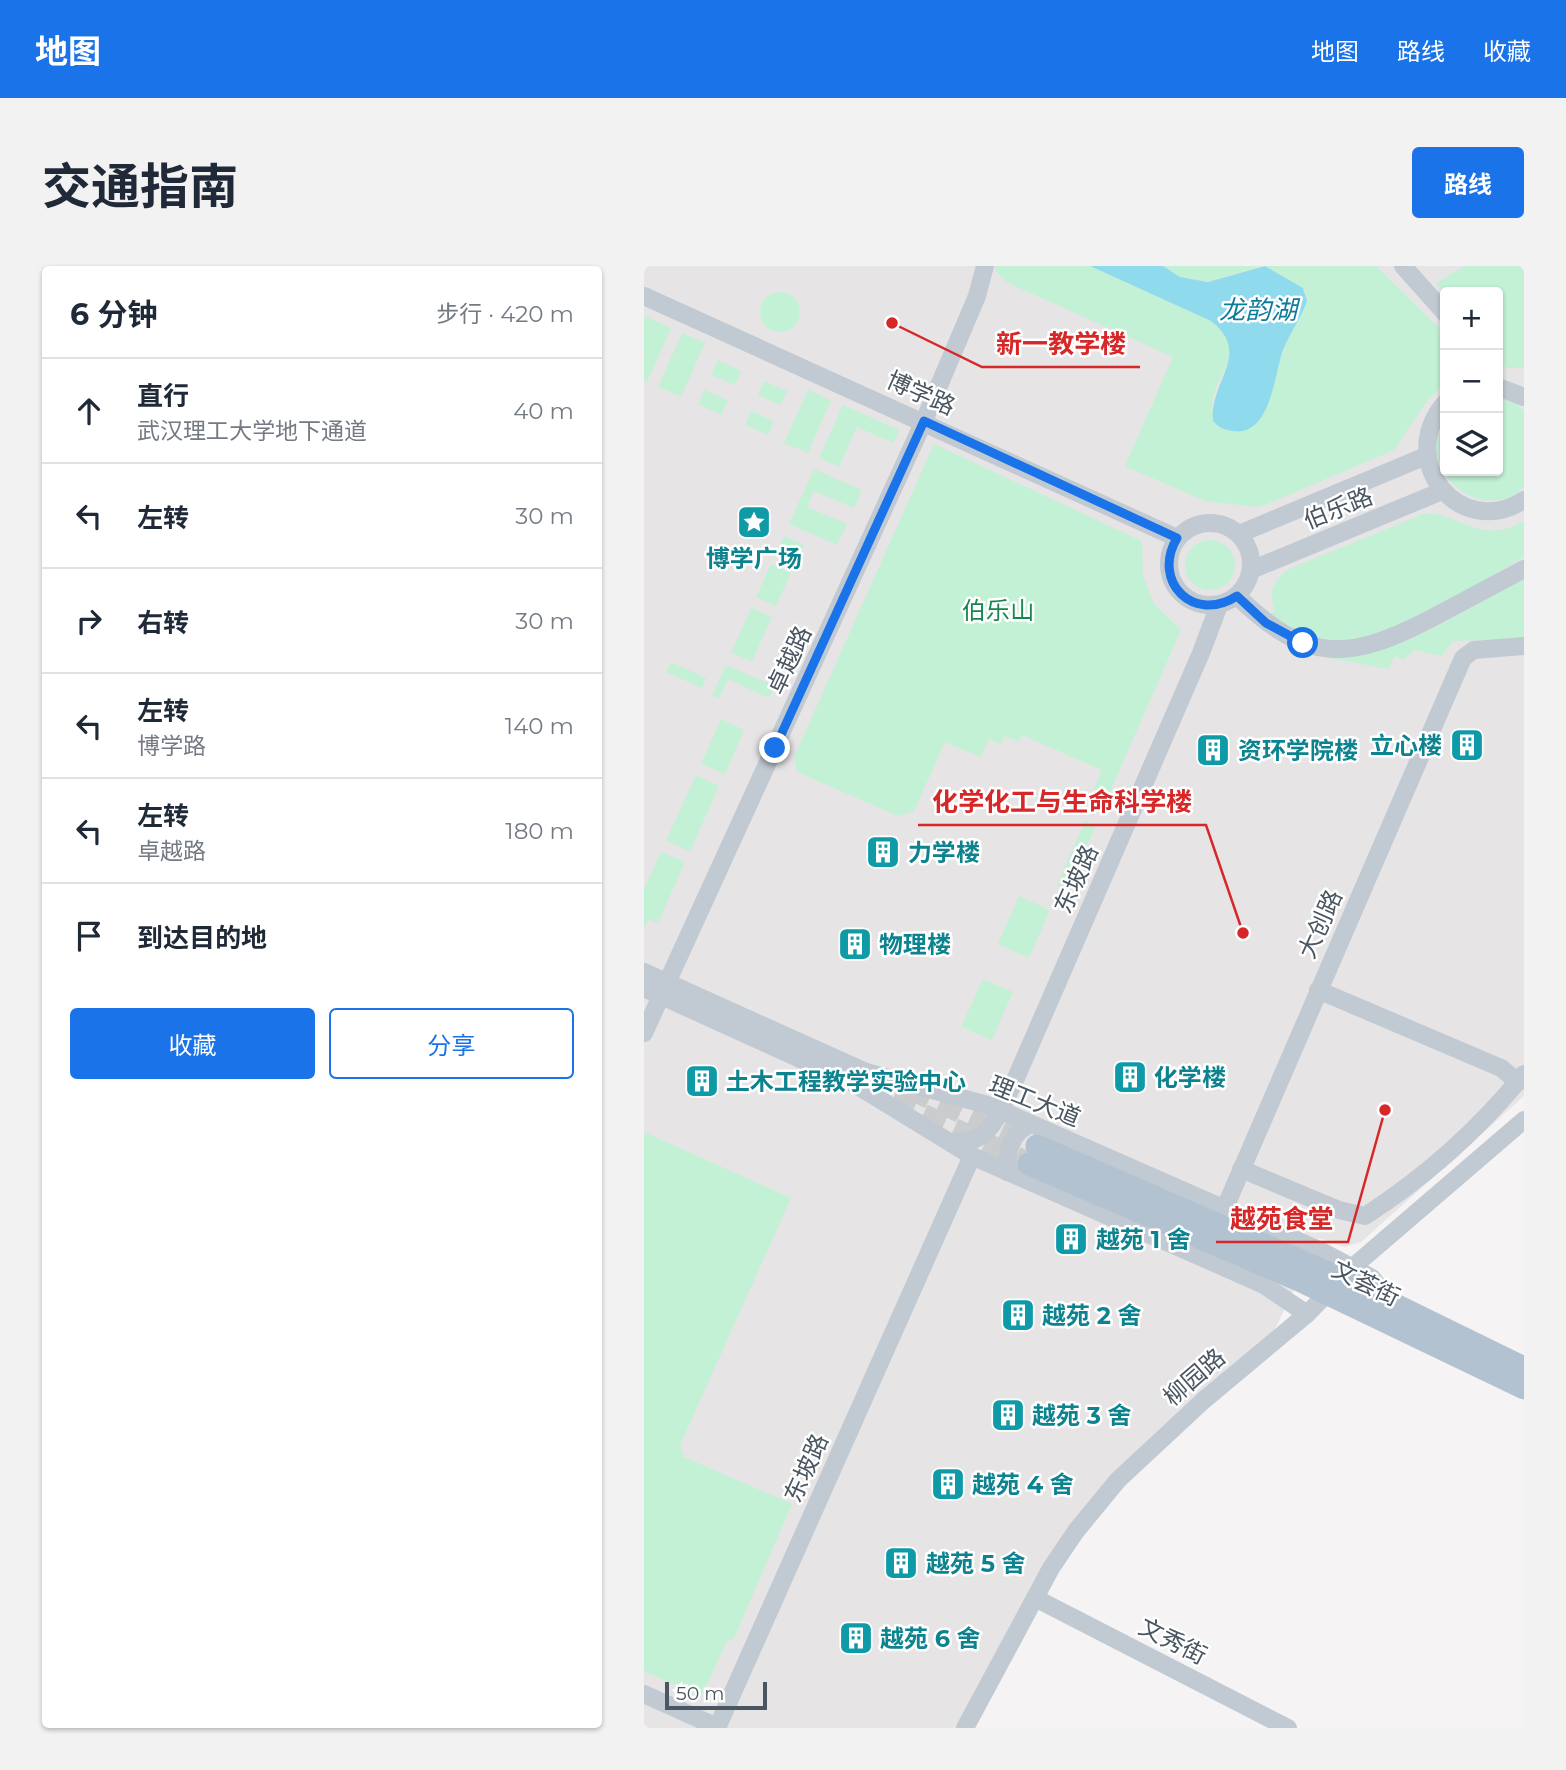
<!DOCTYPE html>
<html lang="zh">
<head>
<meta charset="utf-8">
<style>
  body { margin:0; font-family:Montserrat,"Noto Sans SC",sans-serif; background:#f2f2f3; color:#1f2937 }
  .controls { position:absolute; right:21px; top:21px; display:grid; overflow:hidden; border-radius:7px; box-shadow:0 2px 5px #0004 }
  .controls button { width:63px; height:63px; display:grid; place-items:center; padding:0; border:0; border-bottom:2px solid #e0e1e3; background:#fff; color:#1f2937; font:35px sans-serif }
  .scale { position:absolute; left:21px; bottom:18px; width:102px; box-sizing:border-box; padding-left:7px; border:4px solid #4a5661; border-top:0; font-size:19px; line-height:24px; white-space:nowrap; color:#4a5661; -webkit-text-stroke:5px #fff; paint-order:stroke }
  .stop { position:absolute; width:21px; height:21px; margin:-16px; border:5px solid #1a73e8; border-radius:50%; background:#fff }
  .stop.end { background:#1a73e8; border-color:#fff; box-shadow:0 2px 7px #0008 }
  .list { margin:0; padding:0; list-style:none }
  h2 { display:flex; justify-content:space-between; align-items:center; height:91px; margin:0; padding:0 28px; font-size:30px }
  h2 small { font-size:23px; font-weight:400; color:#747a83 }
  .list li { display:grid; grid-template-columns:46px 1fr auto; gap:21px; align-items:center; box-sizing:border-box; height:105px; padding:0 28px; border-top:2px solid #e0e1e3 }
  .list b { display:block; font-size:26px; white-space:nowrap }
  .list p { margin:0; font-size:23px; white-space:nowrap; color:#747a83 }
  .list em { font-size:23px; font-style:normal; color:#747a83 }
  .actions { display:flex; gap:14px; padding:21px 28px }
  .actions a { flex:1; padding:16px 0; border:2px solid #1a73e8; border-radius:7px; text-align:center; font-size:24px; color:#1a73e8 }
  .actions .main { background:#1a73e8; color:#fff }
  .icon { flex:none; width:38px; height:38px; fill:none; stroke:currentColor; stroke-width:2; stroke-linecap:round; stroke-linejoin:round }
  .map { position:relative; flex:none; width:880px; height:1462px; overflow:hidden; border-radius:7px }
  header { display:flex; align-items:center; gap:42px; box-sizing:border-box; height:98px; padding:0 35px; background:#1a73e8; color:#fff }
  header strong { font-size:33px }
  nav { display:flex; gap:38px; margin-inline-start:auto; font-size:24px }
  .intro { display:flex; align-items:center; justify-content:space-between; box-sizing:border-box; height:168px; padding:0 42px }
  h1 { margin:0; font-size:49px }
  .button { padding:18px 32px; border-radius:7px; background:#1a73e8; color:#fff; font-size:24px; font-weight:700 }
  main { display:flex; gap:42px; padding:0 42px }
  aside { flex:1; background:#fff; border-radius:7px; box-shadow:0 2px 5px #0004 }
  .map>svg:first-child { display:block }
  .education { fill:#e6e4e5; fill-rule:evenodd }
  .green { fill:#c3f1d5 }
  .water { fill:#90daee }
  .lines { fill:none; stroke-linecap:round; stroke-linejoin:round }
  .major-tunnel { stroke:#caccce; stroke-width:23; stroke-dasharray:23 11; stroke-linecap:butt }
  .minor { stroke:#c1cad2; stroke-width:18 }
  .major { stroke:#b3c2d1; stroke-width:23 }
  .route { stroke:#1a73e8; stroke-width:9 }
  .labels { text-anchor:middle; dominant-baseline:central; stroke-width:5; stroke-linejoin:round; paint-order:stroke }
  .street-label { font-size:24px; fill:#4a5661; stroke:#fff }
  .culture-label { font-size:24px; font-weight:bold; fill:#0d838f; stroke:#fff; text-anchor:start }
  .park-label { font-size:24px; fill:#17864f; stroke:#fff }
  .water-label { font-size:26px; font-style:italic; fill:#0c7c9b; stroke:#fff }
  .leader { fill:none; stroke:#d62828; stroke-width:2.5 }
  .callout-dot { fill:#d62828; stroke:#fff; stroke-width:2.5 }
  .callout-label { font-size:26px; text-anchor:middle; font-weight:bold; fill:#d62828; stroke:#fff; stroke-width:5; stroke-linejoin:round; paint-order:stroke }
</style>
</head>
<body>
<header>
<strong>地图</strong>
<nav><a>地图</a><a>路线</a><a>收藏</a></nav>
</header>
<div class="intro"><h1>交通指南</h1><a class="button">路线</a></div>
<main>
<aside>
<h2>6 分钟<small>步行 · 420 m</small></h2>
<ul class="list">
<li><svg class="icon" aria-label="ahead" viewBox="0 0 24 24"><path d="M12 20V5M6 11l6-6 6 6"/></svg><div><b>直行</b><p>武汉理工大学地下通道</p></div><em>40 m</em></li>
<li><svg class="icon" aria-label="left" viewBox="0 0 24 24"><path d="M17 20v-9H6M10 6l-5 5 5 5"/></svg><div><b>左转</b></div><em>30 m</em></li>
<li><svg class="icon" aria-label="right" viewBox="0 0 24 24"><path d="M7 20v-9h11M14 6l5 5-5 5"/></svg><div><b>右转</b></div><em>30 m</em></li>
<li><svg class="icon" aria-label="left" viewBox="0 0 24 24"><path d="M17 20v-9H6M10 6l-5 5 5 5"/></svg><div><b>左转</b><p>博学路</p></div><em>140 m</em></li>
<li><svg class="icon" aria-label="left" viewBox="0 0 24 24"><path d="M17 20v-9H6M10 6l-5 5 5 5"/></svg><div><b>左转</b><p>卓越路</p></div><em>180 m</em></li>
<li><svg class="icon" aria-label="arrive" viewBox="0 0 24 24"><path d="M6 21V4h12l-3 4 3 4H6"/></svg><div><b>到达目的地</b></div></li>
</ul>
<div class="actions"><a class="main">收藏</a><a>分享</a></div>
</aside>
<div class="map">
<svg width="880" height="1462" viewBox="0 0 880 1462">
  <rect width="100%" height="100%" fill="#f5f3f3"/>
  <path class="education" d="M0,0H880V830L717,976L700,981L675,972L631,1063L510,1171L419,1270L389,1316L312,1462H0ZM801,26H854V205H801Z"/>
  <g class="green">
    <path d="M351,0H446L567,55C608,88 568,107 568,142C569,147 571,154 572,159L585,165L631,109L645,69L663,35L659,22L621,0H732L801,68V116L783,135L750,184L623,238L613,241L561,235L481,200L529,91L364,17L352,6Z"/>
    <path d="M519,0H617L564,16L536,11Z"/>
    <path d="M821,0H880V102H863L854,92V26L801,27L792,17Z"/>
    <circle cx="136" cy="46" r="20"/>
    <path d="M0,50L27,62L3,116L0,114Z"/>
    <path d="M38,67L61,77L37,131L14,121Z"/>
    <path d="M74,94L97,105L91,119L67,109Z"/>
    <path d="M120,115L143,125L137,139L114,129Z"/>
    <path d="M60,124L84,134L77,149L54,138Z"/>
    <path d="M164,124L187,134L164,187L140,177Z"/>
    <path d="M854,132L872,138L880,145V221C839,261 769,204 801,156V205H854Z"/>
    <path d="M199,139L255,164L249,177L213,161L195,201L175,192Z"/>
    <path d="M107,145L130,155L124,169L101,159Z"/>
    <path d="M290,178L498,275L499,310L510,338L537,364L461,537L450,532L454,525L450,523L458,504L378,469L375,476L361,470L357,478L345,473L337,491L301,476L270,545L254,550L153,506L150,491Z"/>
    <path d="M170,203L218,224L210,242L170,225L163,241L203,258L193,279L145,258Z"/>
    <path d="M779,248C811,242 834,282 880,255V291C839,314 755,369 712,374C684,378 647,367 627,347L631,344C623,327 630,313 645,303Z"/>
    <path d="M140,270L160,279L151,299L131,290Z"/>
    <circle cx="566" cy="299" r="25"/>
    <path d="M127,298L147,307L132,340L112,331Z"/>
    <path d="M880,312V373L809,375L797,390L771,384L759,394L751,390L744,403L680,391C750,395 819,344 880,312Z"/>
    <path d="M107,342L128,351L108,395L87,387Z"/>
    <path d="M27,396L62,412L58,422L22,406Z"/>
    <path d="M82,399L131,420L125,432L84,413L75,432L68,429Z"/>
    <path d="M77,453L100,464L81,508L57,498Z"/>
    <path d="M52,509L75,520L46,585L22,575Z"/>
    <path d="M441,555L452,559L423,624L413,619Z"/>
    <path d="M17,586L41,596L14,657L4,653L0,662V623Z"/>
    <path d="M375,630L406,644L385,692L354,678Z"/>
    <path d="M339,713L369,726L348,774L317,761Z"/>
    <path d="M0,866L147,932L36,1179L40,1191L148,1238L90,1372L83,1375L59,1427L53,1429L0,1405Z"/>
  </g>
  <path class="water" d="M446,0H519L536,11L564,16L621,0L659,22L663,35C657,52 646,67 639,84C630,109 627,171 588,165C580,164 574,161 569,155C565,115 609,88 567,55Z"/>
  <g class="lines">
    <g class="major-tunnel">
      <path d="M265,822L390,879"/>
      <path d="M248,835L385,898"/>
    </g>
    <g class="minor">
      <path d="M759,0L801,47"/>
      <path d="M0,30L533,272"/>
      <path d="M854,121L880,131"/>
      <path d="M801,137C751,195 816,275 880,234"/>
      <circle cx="566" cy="298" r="41"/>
      <path d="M595,268L782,190"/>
      <path d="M607,304L798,225"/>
      <path d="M593,330C664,399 706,395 790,351C820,335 850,319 880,303"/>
      <path d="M0,706L222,806L347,840L677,985L728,1012L745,1034"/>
      <path d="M0,722L209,817L328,890L620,1019L663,1048"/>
      <path d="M674,724L857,802L874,816"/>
      <path d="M0,767L280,155L333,30L341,0"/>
      <path d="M306,876C349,881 355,844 372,812L557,387L575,339"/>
      <path d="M597,903L695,944L721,950C780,912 836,862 880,808"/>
      <path d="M363,906C362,886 368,866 387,858"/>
      <path d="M580,944L819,392L830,384L880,380"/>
      <path d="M391,1332L644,1462"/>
      <path d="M0,1428L73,1461"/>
      <path d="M73,1462L328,890"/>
      <path d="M321,1462L407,1302L432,1265L474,1214L560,1134L663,1048L710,1000L880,854"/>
    </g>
    <g class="major">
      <path d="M393,880L698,1013L880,1102"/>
      <path d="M385,898L655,1014L880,1122"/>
    </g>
  </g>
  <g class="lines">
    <path class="route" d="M131,482L280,155L533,272C507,316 550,358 593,330L622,357L659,377"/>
  </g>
  <defs>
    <g id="sight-square" transform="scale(1.75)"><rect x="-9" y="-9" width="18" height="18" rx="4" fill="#0f9aa8" stroke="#fff"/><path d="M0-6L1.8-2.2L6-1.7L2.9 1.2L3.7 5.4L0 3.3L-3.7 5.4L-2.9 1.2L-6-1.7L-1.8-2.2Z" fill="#fff"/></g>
    <g id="building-square" transform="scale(1.75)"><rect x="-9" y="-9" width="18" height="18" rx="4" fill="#0f9aa8" stroke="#fff"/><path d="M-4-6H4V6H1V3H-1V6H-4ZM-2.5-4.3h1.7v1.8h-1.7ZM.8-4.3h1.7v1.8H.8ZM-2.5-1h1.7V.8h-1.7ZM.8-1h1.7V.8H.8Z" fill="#fff"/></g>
  </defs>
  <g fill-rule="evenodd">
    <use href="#sight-square" x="110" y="256"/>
    <use href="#building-square" x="823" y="479"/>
    <use href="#building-square" x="569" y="484"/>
    <use href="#building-square" x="239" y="586"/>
    <use href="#building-square" x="211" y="678"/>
    <use href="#building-square" x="486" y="811"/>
    <use href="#building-square" x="58" y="815"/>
    <use href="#building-square" x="427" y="973"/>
    <use href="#building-square" x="374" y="1049"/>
    <use href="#building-square" x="364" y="1149"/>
    <use href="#building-square" x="304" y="1218"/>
    <use href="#building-square" x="257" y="1297"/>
    <use href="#building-square" x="212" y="1372"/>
  </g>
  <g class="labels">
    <g class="street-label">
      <text transform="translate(277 127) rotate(24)">博学路</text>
      <text transform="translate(694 242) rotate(-22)">伯乐路</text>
      <text transform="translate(145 394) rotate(-65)">卓越路</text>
      <text transform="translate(432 613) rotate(-66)">东坡路</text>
      <text transform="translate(676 658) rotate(-66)">大创路</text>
      <text transform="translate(391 835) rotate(22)">理工大道</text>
      <text transform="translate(722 1017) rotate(26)">文荟街</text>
      <text transform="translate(550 1111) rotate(-41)">柳园路</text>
      <text transform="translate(162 1202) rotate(-66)">东坡路</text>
      <text transform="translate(529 1375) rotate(27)">文秀街</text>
    </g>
    <g class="culture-label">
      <text x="110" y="292" text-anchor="middle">博学广场</text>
      <text x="798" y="479" text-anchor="end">立心楼</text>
      <text x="594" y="484">资环学院楼</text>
      <text x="264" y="586">力学楼</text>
      <text x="235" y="678">物理楼</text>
      <text x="510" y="811">化学楼</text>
      <text x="82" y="815">土木工程教学实验中心</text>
      <text x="452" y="973">越苑 1 舍</text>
      <text x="398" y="1049">越苑 2 舍</text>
      <text x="388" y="1149">越苑 3 舍</text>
      <text x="328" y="1218">越苑 4 舍</text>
      <text x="282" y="1297">越苑 5 舍</text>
      <text x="236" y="1372">越苑 6 舍</text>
    </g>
    <g class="park-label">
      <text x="354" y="344">伯乐山</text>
    </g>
    <g class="water-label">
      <text x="614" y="44">龙韵湖</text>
    </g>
  </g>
  <path class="leader" d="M248 57L338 101H496M599 667L562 559H274M741 844L704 976H572"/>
  <g class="callout-dot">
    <circle cx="248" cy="57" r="7"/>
    <circle cx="599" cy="667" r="7"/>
    <circle cx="741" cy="844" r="7"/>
  </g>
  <g class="callout-label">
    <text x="417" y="87">新一教学楼</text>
    <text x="418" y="545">化学化工与生命科学楼</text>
    <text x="638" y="962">越苑食堂</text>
  </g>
</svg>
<div class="controls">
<button>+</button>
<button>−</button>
<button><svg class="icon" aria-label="layers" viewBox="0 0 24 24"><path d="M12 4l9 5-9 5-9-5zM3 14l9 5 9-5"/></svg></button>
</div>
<div class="scale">50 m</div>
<div class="stop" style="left:659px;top:377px"></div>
<div class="stop end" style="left:131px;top:482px"></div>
</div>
</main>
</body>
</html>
